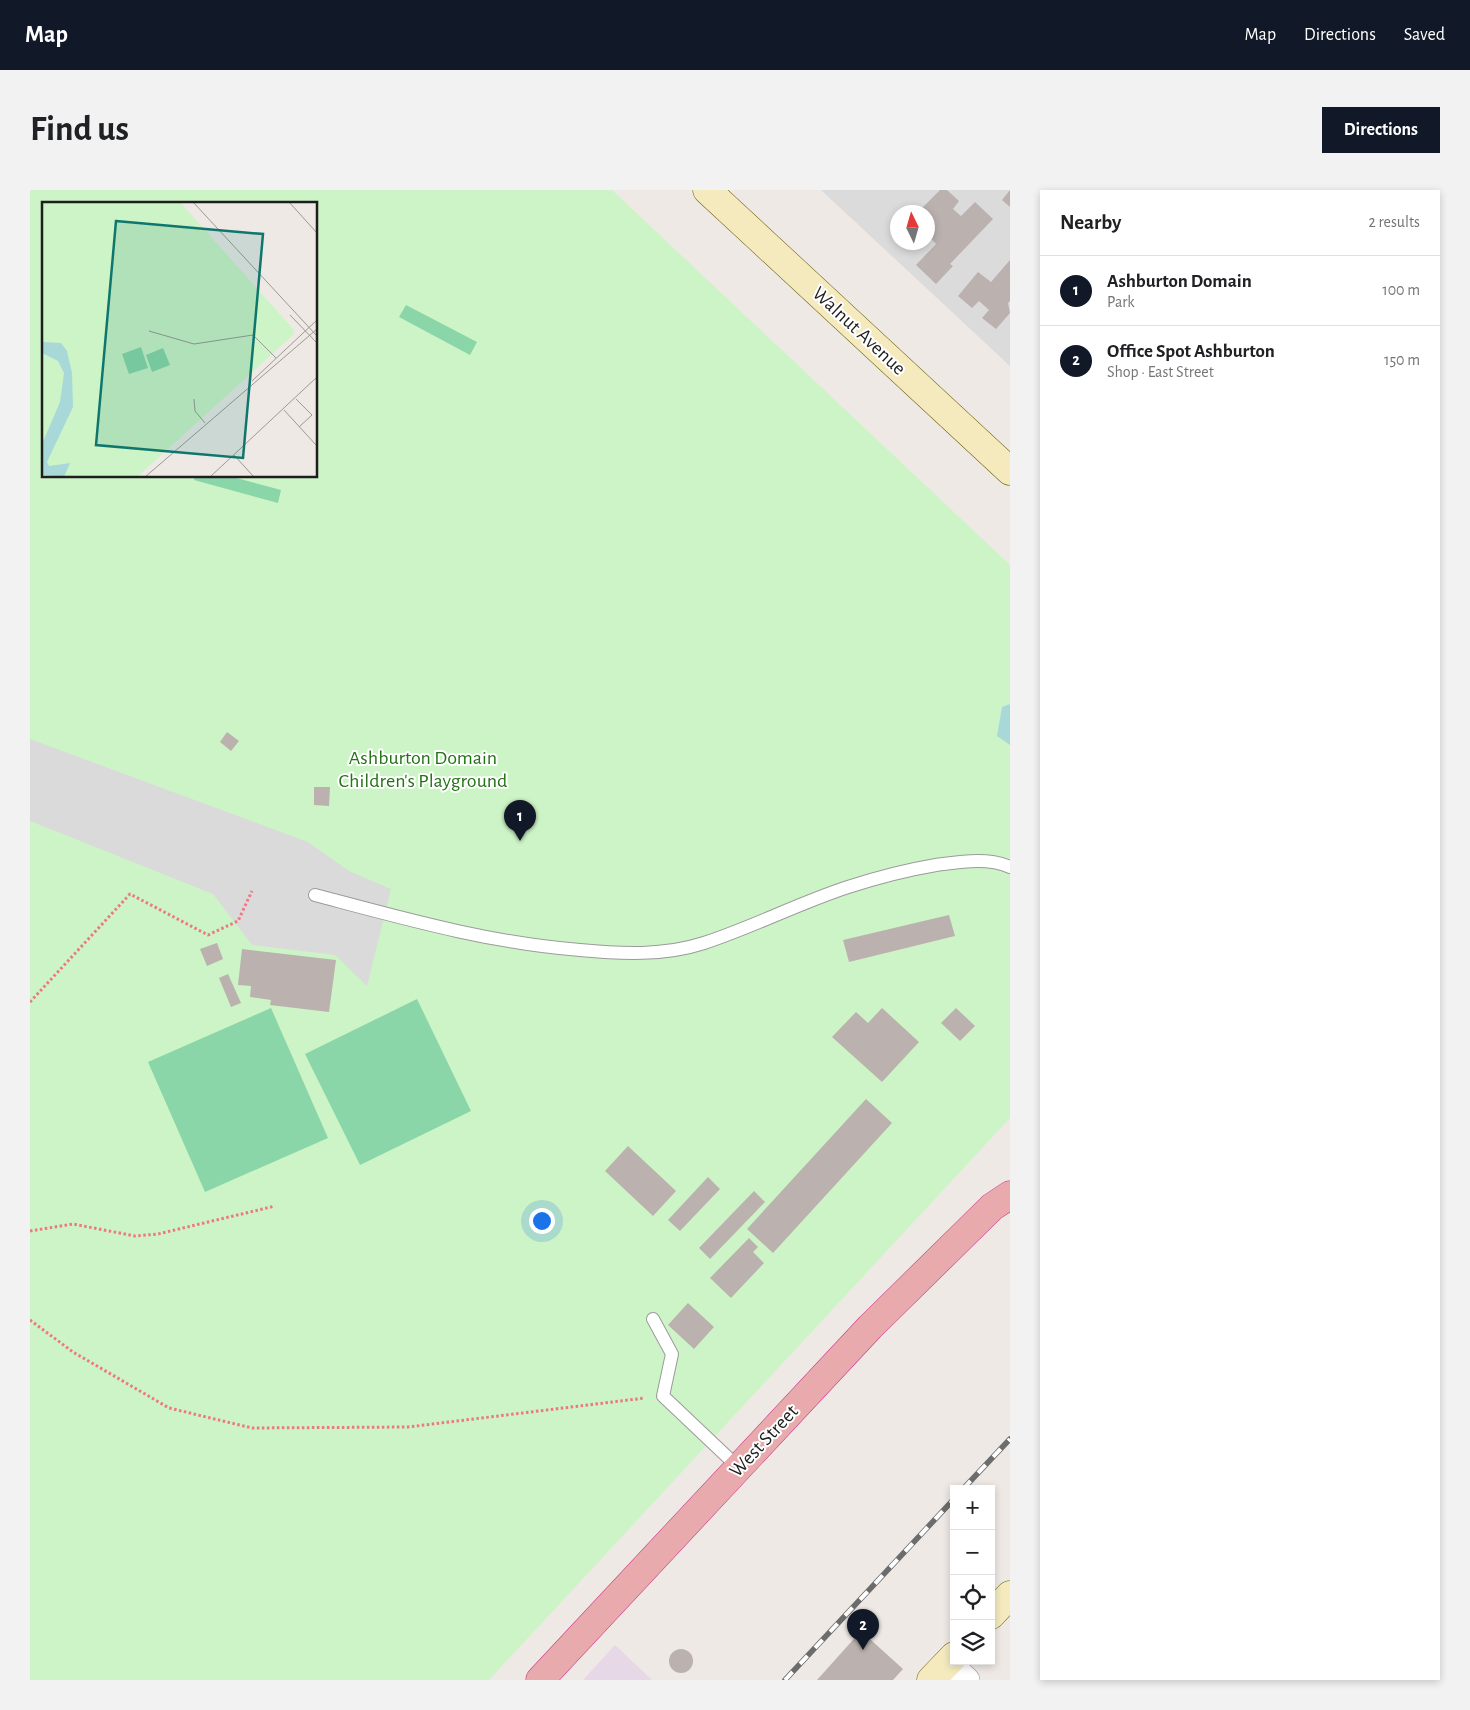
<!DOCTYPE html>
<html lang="en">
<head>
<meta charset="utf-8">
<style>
  body { margin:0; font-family:"Alegreya Sans",sans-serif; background:#f2f2f2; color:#202124 }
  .controls { position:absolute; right:15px; bottom:15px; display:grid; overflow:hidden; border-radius:0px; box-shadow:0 2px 8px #0003 }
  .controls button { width:45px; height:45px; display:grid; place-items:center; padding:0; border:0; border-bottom:1px solid #e0e0e0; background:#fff; color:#202124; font:25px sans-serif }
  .compass { position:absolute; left:860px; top:15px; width:45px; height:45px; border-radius:50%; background:#fff; box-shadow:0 2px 8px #0003; rotate:355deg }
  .you { position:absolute; left:511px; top:1030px; width:18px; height:18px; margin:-12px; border:4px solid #fff; border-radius:50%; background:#1a73e8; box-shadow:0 0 0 8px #1a73e833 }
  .badge { display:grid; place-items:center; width:32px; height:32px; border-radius:50%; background:#111827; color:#fff; font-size:16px; font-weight:700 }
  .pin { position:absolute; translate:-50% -41px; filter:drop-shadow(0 1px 2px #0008) }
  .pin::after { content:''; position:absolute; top:26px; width:18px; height:15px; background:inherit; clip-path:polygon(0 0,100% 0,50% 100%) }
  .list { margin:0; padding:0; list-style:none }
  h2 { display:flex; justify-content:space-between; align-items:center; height:65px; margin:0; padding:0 20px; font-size:21px }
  h2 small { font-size:16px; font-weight:400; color:#757577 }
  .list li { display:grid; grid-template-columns:32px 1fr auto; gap:15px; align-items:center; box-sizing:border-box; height:70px; padding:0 20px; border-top:1px solid #e0e0e0 }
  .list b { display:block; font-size:19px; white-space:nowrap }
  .list p { margin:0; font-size:16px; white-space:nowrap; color:#757577 }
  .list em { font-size:16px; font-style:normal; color:#757577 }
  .icon { flex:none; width:28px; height:28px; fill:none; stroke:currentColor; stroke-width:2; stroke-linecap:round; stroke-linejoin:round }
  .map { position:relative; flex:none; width:980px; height:1490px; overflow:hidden; border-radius:0px }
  header { display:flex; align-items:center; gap:30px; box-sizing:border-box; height:70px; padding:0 25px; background:#111827; color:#fff }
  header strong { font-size:24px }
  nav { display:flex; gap:28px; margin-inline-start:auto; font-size:18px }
  .intro { display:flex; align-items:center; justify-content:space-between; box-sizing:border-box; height:120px; padding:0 30px }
  h1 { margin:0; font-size:35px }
  .button { padding:12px 22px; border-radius:0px; background:#111827; color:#fff; font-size:18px; font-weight:700 }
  main { display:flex; gap:30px; padding:0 30px }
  aside { flex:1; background:#fff; border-radius:0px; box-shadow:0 2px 8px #0003 }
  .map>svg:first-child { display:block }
  .residential { fill:#dcdbdb; fill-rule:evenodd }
  .industrial { fill:#e6d8e7 }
  .park { fill:#cdf4c6; fill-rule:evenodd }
  .pitch { fill:#8ad6a8 }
  .parking { fill:#dadada }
  .water { fill:#a9d8d8 }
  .building { fill:#bbb1ae }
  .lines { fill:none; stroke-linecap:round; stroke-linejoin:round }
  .service-casing { stroke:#9b9b9b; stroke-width:14 }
  .minor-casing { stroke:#9b9b9b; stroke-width:26 }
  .secondary-casing { stroke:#6b610f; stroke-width:29 }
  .trunk-casing { stroke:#ca3489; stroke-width:29 }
  .path { stroke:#ed7785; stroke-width:3; stroke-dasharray:2.5 2.5; stroke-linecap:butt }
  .service { stroke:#fff; stroke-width:12 }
  .minor { stroke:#fff; stroke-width:25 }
  .secondary { stroke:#f4eabe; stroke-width:28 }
  .trunk { stroke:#e8aaac; stroke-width:28 }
  .rail-casing { stroke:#6c6c6c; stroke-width:5.5 }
  .rail { stroke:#fff; stroke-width:4; stroke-dasharray:11; stroke-linecap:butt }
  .labels { text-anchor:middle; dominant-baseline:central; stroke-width:4; stroke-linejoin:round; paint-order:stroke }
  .street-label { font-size:20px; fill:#1e1e1e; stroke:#fff }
  .park-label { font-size:20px; fill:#237316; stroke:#fff }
  .inset-road { fill:none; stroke:#9b9895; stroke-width:1 }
  .view { fill:#0f766e; fill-opacity:0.15; stroke:#0f766e; stroke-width:2.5 }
  .inset-edge { fill:none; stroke:#1e1e1e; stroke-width:2.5 }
</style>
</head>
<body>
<header>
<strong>Map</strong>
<nav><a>Map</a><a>Directions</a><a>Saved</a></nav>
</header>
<div class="intro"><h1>Find us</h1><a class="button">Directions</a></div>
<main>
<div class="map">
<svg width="980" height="1490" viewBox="0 0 980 1490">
  <rect width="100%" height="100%" fill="#eee9e5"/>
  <path class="residential" d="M791,0H980V176ZM868,22H898V52H868Z"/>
  <path class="industrial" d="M585,1455L622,1490H553Z"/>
  <path class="park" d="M0,0H582L980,375V928L459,1490H0ZM14,14H286V286H14Z"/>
  <g class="pitch">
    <path d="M376,115L447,152L440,165L369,127Z"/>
    <path d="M165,286H199L251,300L248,313L164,290Z"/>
    <path d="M387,809L441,921L330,975L275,864Z"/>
    <path d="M241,818L298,948L175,1002L118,872Z"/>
  </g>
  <path class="parking" d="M0,549L278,652L319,681L361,699L337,796L305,765L222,755L183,704L0,631Z"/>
  <path class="water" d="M980,514V555L967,546L972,517Z"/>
  <g class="building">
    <path d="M910,0H917L929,11L923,19L931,26L945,12L963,29L920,74L923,76L906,94L886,75L906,54L898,45V22H888Z"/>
    <path d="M980,0V17L972,10Z"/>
    <path d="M980,70V111L978,113L980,123L966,139L952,128L959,120L949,111L942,118L928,106L948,82L961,92Z"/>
    <path d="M197,542L209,551L201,561L190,552Z"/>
    <path d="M284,597H300L299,616L284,615Z"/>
    <path d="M919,725L925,746L819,772L813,750Z"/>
    <path d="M187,753L193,769L177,776L170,759Z"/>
    <path d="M212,759L306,770L299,822L240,815L241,810L220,807L221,796L208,795Z"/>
    <path d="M198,784L211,813L201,817L189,788Z"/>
    <path d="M852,818L889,852L852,892L802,847L826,822L838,833Z"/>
    <path d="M926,818L945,836L930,851L911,833Z"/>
    <path d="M836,909L862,933L743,1063L717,1039Z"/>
    <path d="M598,956L646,1001L623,1026L575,981Z"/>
    <path d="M678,987L690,999L650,1041L638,1030Z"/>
    <path d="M724,1001L735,1012L680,1069L669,1058Z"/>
    <path d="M719,1048L728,1057L723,1062L734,1073L701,1108L680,1088Z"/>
    <path d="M658,1113L684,1137L664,1159L638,1135Z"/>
    <path d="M831,1441L873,1479L863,1490H787Z"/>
    <circle cx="651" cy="1471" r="12"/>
  </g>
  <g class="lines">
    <g class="service-casing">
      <g id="service">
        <path d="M285,705C372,728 459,753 550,760C591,764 634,766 674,753C723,737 769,713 818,697C846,688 876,680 906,675C930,672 957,667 980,677"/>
        <path d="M623,1129L642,1164L633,1206L709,1278"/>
      </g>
    </g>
    <g class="minor-casing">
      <path id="minor" d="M918,1472L937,1490"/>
    </g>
    <g class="secondary-casing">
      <g id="secondary">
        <path d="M677,0L980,281"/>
        <path d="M961,1425L980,1405"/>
        <path d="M901,1490L924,1466"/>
      </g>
    </g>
    <g class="trunk-casing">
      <path id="trunk" d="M510,1490L840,1137L962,1017L980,1005"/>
    </g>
    <g class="path">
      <path d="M0,812L100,704L178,745L208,731L222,701"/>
      <path d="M0,1041L43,1034L105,1046L128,1044L245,1016"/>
      <path d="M0,1130L43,1162L139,1218L222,1238L378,1237L615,1208"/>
    </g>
    <use href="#service" class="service"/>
    <use href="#minor" class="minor"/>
    <use href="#secondary" class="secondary"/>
    <use href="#trunk" class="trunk"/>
    <g class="rail-casing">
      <g id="rail">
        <path d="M933,1299L980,1249"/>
        <path d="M755,1490L924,1309"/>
      </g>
    </g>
    <use href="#rail" class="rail"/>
  </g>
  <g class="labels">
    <g class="street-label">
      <text transform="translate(829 141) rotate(43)">Walnut Avenue</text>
      <text transform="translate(734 1251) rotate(-47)">West Street</text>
    </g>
    <g class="park-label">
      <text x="393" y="568">Ashburton Domain<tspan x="393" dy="23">Children's Playground</tspan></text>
    </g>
  </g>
  <g transform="translate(12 12)">
    <rect width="275" height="275" fill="#eee9e5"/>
    <path d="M0,0H138L252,128L251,133L95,275H0Z" fill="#cdf4c6"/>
    <path d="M99,145L106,166L87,172L80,152ZM121,146L128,163L110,170L104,153Z" fill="#8ad6a8"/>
    <path d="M0,140L19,141L25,149L30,171L31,205L5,260L7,264L28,261L22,275L0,273V242L18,200L22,171L16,159L0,151Z" fill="#a9d8d8"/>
    <path class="inset-road" d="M151,0L275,134M247,0L275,31M248,113L275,141M107,129L152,142L211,133L234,156M210,179L275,118M152,197L153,209L163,221M254,197L270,213L257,225M242,208L275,244M192,253L212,275M103,275L275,127M168,275L275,175"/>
    <path class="view" d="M74,19L221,32L201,256L54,243Z"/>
    <rect width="275" height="275" class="inset-edge"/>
  </g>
</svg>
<div class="controls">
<button>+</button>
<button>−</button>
<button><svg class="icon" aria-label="locate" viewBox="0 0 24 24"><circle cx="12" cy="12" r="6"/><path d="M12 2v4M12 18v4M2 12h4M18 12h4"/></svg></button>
<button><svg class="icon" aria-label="layers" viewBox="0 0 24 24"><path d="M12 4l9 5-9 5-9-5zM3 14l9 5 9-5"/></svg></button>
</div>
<svg class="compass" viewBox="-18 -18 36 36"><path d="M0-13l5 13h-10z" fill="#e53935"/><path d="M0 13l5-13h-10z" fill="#757577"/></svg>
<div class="you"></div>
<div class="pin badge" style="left:490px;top:651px">1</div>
<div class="pin badge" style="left:833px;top:1460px">2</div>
</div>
<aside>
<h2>Nearby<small>2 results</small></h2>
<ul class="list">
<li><span class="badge">1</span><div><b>Ashburton Domain</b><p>Park</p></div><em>100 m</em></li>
<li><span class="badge">2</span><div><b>Office Spot Ashburton</b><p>Shop · East Street</p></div><em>150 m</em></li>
</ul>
</aside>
</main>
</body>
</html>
